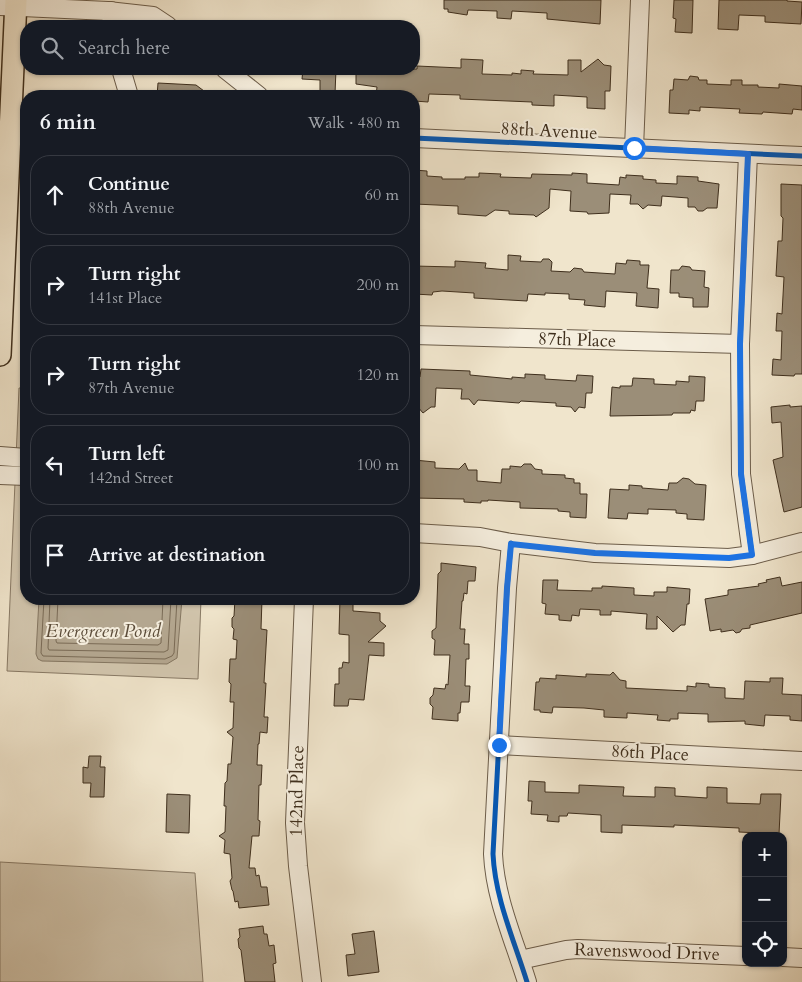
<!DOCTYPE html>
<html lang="en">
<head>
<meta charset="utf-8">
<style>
  body { margin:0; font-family:Cardo,serif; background:#20242c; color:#f1f3f6 }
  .controls { position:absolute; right:15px; bottom:15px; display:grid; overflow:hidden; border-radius:10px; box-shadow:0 1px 4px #0004 }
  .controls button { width:45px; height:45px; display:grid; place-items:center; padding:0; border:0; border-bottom:1px solid #363941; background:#171b24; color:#f1f3f6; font:25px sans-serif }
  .stop { position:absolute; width:15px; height:15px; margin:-11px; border:4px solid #1a73e8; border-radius:50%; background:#fff }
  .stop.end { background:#1a73e8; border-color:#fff; box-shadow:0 1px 5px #0008 }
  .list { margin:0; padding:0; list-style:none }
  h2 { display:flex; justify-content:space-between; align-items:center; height:65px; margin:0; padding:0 20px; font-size:21px }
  h2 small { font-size:16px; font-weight:400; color:#9ea1a6 }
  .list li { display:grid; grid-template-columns:32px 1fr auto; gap:15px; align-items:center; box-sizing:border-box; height:80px; margin:0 10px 10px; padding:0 10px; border:1px solid #363941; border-radius:20px }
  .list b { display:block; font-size:19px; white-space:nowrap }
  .list p { margin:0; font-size:16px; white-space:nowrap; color:#9ea1a6 }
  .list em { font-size:16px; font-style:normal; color:#9ea1a6 }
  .icon { flex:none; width:28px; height:28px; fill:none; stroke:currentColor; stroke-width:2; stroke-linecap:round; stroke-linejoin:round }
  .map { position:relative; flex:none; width:802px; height:982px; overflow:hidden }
  .search { position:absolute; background:#171b24; box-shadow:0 1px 4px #0004; left:20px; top:20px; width:400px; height:55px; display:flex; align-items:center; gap:12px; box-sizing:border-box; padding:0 18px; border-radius:20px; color:#9ea1a6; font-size:19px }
  .panel { position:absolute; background:#171b24; box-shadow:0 1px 4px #0004; left:20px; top:90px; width:400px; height:515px; border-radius:20px }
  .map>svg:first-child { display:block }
  .green { fill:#d2c6ae; stroke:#887a66 }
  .water { fill:#b4a790; stroke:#857762 }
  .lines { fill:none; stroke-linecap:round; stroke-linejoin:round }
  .shore { stroke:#7a6b56; stroke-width:1 }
  .building { fill:#9b8e78; stroke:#3f2f1d }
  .minor-casing { stroke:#6b5c49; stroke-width:20 }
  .major-casing { stroke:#3f2f1d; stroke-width:24 }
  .minor { stroke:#f5eede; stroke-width:18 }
  .major { stroke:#f0e5cc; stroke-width:21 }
  .cycleway-casing { stroke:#f5eede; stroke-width:8 }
  .cycleway { stroke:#0057b8; stroke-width:5 }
  .route { stroke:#1a73e8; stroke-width:6 }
  .labels { text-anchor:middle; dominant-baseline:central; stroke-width:4; stroke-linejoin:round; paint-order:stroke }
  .street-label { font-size:18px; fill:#3f2f1d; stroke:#f5eede }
  .water-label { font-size:19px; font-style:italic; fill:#5c4d3a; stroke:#f5eede }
</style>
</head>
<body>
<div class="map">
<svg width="802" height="982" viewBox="0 0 802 982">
  <rect width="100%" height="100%" fill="#f0e5cc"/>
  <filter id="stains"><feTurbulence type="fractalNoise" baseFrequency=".004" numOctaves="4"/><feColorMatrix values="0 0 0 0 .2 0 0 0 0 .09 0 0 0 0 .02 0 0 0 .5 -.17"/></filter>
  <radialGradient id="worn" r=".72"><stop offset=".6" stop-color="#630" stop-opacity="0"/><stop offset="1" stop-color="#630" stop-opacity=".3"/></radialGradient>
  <g class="green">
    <path d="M19,388H26V599H201L198,679L7,671Z"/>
    <path d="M0,862L195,873L203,982H0Z"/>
  </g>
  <path class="water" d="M39,599H182L177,658L167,664L42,661L38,659L36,654Z"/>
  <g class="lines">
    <g class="shore">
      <path d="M44,599L41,653L43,656L165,659L172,656L174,653L177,599"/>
      <path d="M50,599L48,648L49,650L164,652L168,650L171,599"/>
      <path d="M58,599L56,641L57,643L158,645L161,643L163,599"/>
    </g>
  </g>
  <g class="building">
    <path d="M444,0H601L600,24L547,19V13L512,11L511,19L497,18V11L468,10L467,15L448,12V9H444Z"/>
    <path d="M674,0H693L692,33L675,32L676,19L673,18Z"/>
    <path d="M719,0H787V1L802,2L801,24L765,22V16L739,15L738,30L718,29Z"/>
    <path d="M461,59L483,60L482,74L512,75V73L521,74V70L534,71L533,74L568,75V60H581V72L598,59L604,65L611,66L610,91H605V109L587,108V97L554,95V106L532,105V102L460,99V95L429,94L428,102L414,101V96H376L377,87L356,84V69H417V66L461,68Z"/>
    <path d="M303,69H336L335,94H320V80L302,79Z"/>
    <path d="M690,76L698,77L699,80H707V84L731,85V80H742V85H758V87L779,88V84L802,86V110L793,109L792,114L763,112L762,114L739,113L740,109L700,107V111L689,110V114L669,113L670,90H673L674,79L688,80Z"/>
    <path d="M158,83L196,85L204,91L196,96H157Z"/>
    <path d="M414,170L427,171V176L442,177V179H465V177H479V173L501,174L500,177L531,178L532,174L572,175V173L587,174V183L619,185L620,177L626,178V175L643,176V179L656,180V183L677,184V176L698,177V181L719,184L717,208H707L703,211H698L695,207H688V198L662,196L661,206L648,205L643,209L638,204H630L631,195L610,194L609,213L588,214L587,212L570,211L571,191L550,189L549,208L536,217L534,215L509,214V211L495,210L486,216L458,214V206L415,204Z"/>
    <path d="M781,184L802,185V374H795L794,376L772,375L773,359L781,360L782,331H776L777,313L782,314L784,277L776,276L778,241H782L783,218L781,216Z"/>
    <path d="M508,255L521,256L520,261L541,262L543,259H549L552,262L551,271L570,272L574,268L582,269L584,272L615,274L616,263L626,264L627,260L640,261V265H649L647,288L659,289L658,308L636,306L637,293L606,291L605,307L584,305L585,300L569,299V294L545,293V295L528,294L527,301L474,298V293L442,291L433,292L432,295L414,294V266L455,267V261L486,263L485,268L508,270Z"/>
    <path d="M682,266L690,267L692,270L705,271L704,287L709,288L708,307H693V298L679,297V293H670L671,270H679Z"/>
    <path d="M421,369L470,371V375L512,379V377L525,378V374L545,375V379L576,381L577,375L593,376L592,393H586L585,408L579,407L575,412L571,407L556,406V403L521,401L519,403L478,400L474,405L469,399H461L462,389L436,388L435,407H431L423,413L417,406H414V377H420Z"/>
    <path d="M689,376L705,377L704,401H696L695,411L691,410L690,413H673L672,415L610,416L612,387L620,388V386H632L633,378L654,379V384L676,385V381L689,382Z"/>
    <path d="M790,405V407L802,406V507L784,512L773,460L783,457L781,422L772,423L771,407Z"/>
    <path d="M414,460L435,462V468L459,469L465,463L468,470H477V481L501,483L502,469H510V466L521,467L524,464H531L535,469L542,470V474L565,475V478L574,479V483H580V494H587L586,518L570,517V512L558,511V509L520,508V502L488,500V501H481V503L464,502V499L414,498Z"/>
    <path d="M683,478L689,479L695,484L706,485L704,520L687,519V514L676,513V510L648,509V514L628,513L627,519L608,518L610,489L629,490V485L642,486V488L668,490L669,483H677Z"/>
    <path d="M441,563L476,567L475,581H468L467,594L464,593L463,601H462L460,629H465L464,644H469V659H466L465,686H470L469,702H461L460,713H458V721L432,719L433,707L430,704V698L433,695L434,688L445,689L446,684L448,685L450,655H434L435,640L432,638V631L436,628L438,574L441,571Z"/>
    <path d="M780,577L782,586L802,582V613L750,625V628L742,629L740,632L736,633L733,630L721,632V629L710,631L705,599L728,595V590L759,586L758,584L767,582L766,580Z"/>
    <path d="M543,580H558L557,590L592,591V588H602V586L634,588V595L654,596V592H667V587L690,589L689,604H687L685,625H681L673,632L657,616V629H646L647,614L611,611V615H600V610L580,609L579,616L572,615L571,621L559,620V615L545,614L546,604L542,603Z"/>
    <path d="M235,599H262L261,629L267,630L264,683H266L264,717H268L267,733L260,732L259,744H258L257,765H262L261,785H259L258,820L260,821L259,836H252L249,868H255L256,876L259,875L261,887H267L269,905L239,908L238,901L235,902L233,891L232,890L230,881L232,878L230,854L224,853L225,840L219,836L225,832L226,806H224L225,783L227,781L228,764H231L233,737L227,732L233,728L234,702H230L231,684L229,682L230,659H236L237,640L233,639L234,629L232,627V618L234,616Z"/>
    <path d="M340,599H353V611L380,613V621L386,626L368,642L384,643V656L369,655L364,700L349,699L348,706H334L335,684H339V668H342L343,662L349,663V635L339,634Z"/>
    <path d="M613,672L620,680L626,681V688L687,691V686L696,687V683L709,684V687L725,688V698L744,699L745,681L770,682V678H783L782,694L802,695V721L790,720V716L765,715L764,726L745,724V721L708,722V714L678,713V719H670V721L657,720L658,715L627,713V718L604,717V710L584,708L553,707L552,713L540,712V710H534L536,682H539L540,678L556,679V675L586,677V674L610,675Z"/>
    <path d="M89,756H101L100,767H105L104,797H90L91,783H83V767L88,768Z"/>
    <path d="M529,781L545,782V792L579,793V785L624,787L623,796L655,797V787L675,788V796L707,798V787L727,788V803L760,804L761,794H781L779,834L739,832V828L674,825V827L622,825V833L601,832V815L568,813L567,816H559V822L547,821L548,815L531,814L532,801H528Z"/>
    <path d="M167,794L190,795L189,833L166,832Z"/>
    <path d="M263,926L264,934H267L269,946L274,945L276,963L273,964L275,982H245L241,950L239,948L238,939L240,937L239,929Z"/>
    <path d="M374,931L379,972L348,976L346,955L355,954L352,934Z"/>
  </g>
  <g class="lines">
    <g class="minor-casing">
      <g id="minor">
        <path d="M0,6L108,11L153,16L168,26"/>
        <path d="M111,11L112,26"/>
        <path d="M121,69L129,96"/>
        <path d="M225,69L259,96"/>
        <path d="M414,138L802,156"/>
        <path d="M634,148L640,0"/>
        <path d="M748,154L740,344L741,474L752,555"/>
        <path d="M414,335L740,344"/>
        <path d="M0,456L26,458"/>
        <path d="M0,475L26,476"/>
        <path d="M414,533L480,537L511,543L595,553L729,558L752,555L802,542"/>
        <path d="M511,543L507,588L493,854C495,898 514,940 527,982"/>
        <path d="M304,599L295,823L298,866L312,982"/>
        <path d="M499,745L802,761"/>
        <path d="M783,957L802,958"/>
        <path d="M520,960L566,950L578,949L746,956"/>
      </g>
    </g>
    <g class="major-casing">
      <path id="major" d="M0,355L16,0"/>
    </g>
    <use href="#minor" class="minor"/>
    <use href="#major" class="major"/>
    <g class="cycleway-casing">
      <g id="cycleway">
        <path d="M414,138L802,156"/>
        <path d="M748,154L740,344L741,474L752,555"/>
        <path d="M511,543L507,588L493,854C495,898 514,940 527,982"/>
      </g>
    </g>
    <use href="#cycleway" class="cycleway"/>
  </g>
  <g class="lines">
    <path class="route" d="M499,745L507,588L511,544L595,553L729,558L752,555L741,474L740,344L748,154L634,148"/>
  </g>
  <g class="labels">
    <g class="street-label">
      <text transform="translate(549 131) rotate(3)">88th Avenue</text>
      <text transform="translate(577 340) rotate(2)">87th Place</text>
      <text transform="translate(650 753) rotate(3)">86th Place</text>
      <text transform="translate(297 791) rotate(-89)">142nd Place</text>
      <text transform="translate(647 952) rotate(2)">Ravenswood Drive</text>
    </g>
    <g class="water-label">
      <text x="103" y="631">Evergreen Pond</text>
    </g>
  </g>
  <rect width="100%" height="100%" filter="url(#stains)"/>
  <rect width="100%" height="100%" fill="url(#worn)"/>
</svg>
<div class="controls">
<button>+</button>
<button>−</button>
<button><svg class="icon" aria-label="locate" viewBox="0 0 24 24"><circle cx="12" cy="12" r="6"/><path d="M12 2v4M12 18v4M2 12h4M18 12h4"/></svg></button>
</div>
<div class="stop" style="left:634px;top:148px"></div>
<div class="stop end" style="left:499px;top:745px"></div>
<div class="search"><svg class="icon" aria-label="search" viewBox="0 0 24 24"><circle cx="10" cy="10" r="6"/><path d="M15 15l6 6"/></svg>Search here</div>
<section class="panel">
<h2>6 min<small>Walk · 480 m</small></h2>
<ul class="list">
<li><svg class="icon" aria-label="ahead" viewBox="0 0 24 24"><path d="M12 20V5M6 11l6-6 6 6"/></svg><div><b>Continue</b><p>88th Avenue</p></div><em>60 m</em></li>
<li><svg class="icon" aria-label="right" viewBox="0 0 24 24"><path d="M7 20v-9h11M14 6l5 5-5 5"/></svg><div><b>Turn right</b><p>141st Place</p></div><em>200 m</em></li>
<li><svg class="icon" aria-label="right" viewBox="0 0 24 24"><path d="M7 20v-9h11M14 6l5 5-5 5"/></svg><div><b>Turn right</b><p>87th Avenue</p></div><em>120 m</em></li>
<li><svg class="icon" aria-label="left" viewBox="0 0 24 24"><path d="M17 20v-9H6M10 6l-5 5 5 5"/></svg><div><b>Turn left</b><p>142nd Street</p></div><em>100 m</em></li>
<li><svg class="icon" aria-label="arrive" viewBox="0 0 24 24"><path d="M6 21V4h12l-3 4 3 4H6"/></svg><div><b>Arrive at destination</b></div></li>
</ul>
</section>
</div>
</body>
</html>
